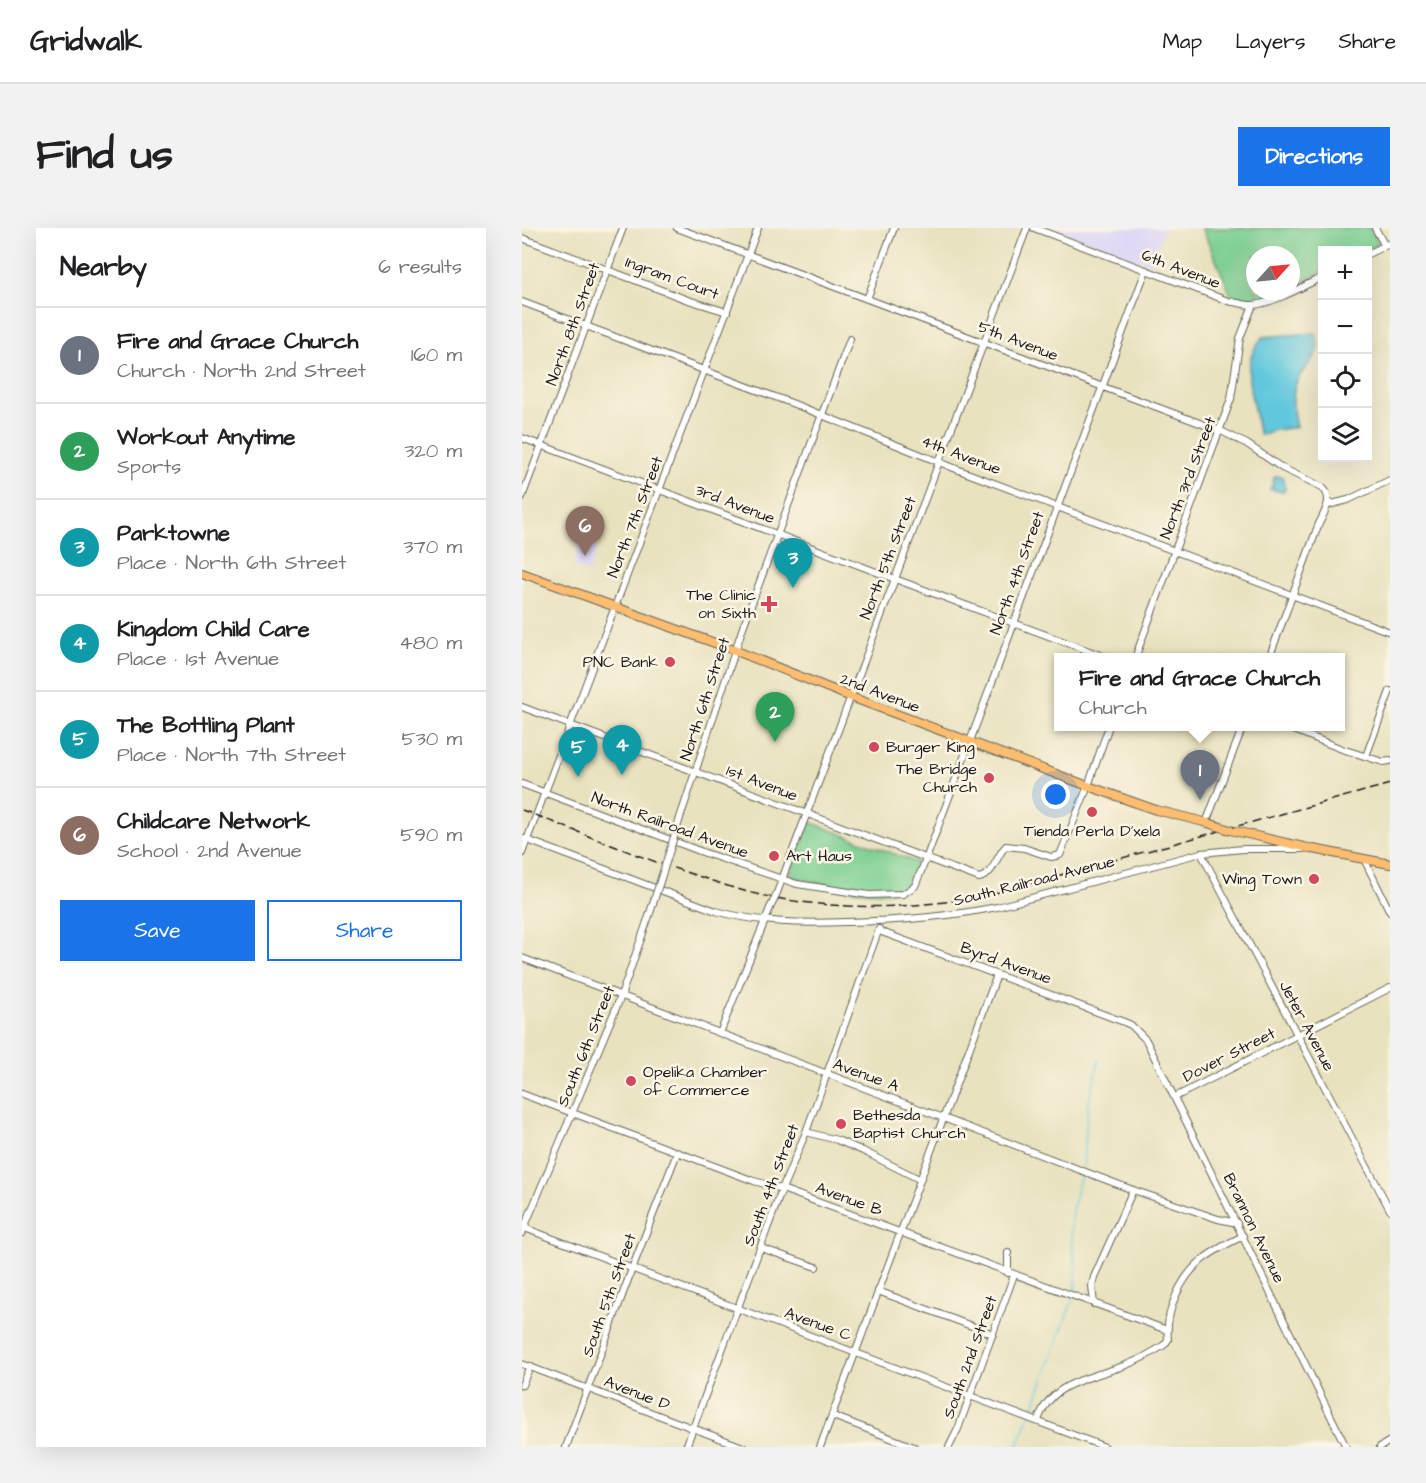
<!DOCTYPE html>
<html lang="en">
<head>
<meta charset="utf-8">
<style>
  body { margin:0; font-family:"Architects Daughter",sans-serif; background:#f2f2f2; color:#202124 }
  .controls { position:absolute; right:18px; top:18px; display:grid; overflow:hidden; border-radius:0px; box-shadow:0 6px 24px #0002 }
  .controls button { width:54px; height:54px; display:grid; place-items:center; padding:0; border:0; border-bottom:2px solid #e0e0e0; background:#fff; color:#202124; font:30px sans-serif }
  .compass { position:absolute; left:724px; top:18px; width:54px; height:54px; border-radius:50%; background:#fff; box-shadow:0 6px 24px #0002; rotate:63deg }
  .you { position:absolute; left:534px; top:567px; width:21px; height:21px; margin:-15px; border:4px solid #fff; border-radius:50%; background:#1a73e8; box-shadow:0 0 0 9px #1a73e833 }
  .badge { display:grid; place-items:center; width:39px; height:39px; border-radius:50%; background:#1a73e8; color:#fff; font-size:20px; font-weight:700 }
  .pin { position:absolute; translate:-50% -50px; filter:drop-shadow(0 2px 3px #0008) }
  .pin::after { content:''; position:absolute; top:32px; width:21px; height:18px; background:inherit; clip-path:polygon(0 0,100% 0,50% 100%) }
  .popup { position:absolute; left:532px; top:425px; width:291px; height:78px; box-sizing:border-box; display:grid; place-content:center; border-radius:0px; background:#fff; filter:drop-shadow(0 2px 4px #0005); font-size:20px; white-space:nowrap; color:#757577 }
  .popup b { font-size:22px; color:#202124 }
  .popup::after { content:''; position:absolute; left:50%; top:100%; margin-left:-12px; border:12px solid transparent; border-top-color:#fff }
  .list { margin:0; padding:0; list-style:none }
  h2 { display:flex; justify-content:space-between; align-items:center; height:78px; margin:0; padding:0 24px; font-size:26px }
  h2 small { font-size:20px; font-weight:400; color:#757577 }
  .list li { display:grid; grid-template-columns:39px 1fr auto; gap:18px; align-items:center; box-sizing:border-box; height:96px; padding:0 24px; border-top:2px solid #e0e0e0 }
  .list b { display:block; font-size:22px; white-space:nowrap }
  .list p { margin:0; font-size:20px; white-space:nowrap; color:#757577 }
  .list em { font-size:20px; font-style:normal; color:#757577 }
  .actions { display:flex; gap:12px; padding:18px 24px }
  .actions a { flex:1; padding:14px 0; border:2px solid #1a73e8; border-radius:0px; text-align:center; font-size:21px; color:#1a73e8 }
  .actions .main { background:#1a73e8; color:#fff }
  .icon { flex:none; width:33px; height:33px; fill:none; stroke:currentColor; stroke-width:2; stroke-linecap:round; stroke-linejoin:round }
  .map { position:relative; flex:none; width:868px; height:1219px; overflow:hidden; border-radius:0px }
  header { display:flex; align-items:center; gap:36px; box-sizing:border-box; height:84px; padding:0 30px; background:#fff; border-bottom:2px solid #e0e0e0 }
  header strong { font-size:28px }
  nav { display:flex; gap:33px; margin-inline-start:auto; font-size:21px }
  .intro { display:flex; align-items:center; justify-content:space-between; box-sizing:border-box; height:144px; padding:0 36px }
  h1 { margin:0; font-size:42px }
  .button { padding:15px 27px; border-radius:0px; background:#1a73e8; color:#fff; font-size:21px; font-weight:700 }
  main { display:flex; gap:36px; padding:0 36px }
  aside { flex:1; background:#fff; border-radius:0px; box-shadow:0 6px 24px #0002 }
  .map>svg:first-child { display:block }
  .built { fill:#dbd6f7 }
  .green { fill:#7bcf91; stroke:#4c7656; stroke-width:1.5 }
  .water { fill:#60c7dd; stroke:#3e727c; stroke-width:1.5 }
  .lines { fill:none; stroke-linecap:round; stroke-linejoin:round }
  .stream { stroke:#60c7dd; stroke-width:1.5 }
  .minor-casing { stroke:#636155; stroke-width:8 }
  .major-casing { stroke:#636155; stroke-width:10 }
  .minor { stroke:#fff; stroke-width:6 }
  .major { stroke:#fcbd6f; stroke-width:8 }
  .rail { stroke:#1c1c1c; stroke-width:1.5; stroke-dasharray:9 4.5; stroke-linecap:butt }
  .minor-bridge-casing { stroke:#636155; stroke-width:8; stroke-linecap:butt }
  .major-bridge-casing { stroke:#636155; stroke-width:10; stroke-linecap:butt }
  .minor-bridge { stroke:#fff; stroke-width:6 }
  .major-bridge { stroke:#fcbd6f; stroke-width:8 }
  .poi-dot { fill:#d1495b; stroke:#fcf5e5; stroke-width:2 }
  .labels { text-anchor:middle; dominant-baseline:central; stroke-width:5; stroke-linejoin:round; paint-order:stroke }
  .street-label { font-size:16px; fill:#1c1c1c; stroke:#fcf5e5 }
  .poi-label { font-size:16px; fill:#1c1c1c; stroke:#fcf5e5; text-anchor:end }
</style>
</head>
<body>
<header>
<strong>Gridwalk</strong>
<nav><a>Map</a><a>Layers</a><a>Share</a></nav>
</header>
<div class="intro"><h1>Find us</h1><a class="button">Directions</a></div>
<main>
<aside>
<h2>Nearby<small>6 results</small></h2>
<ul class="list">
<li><span class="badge" style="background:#6b7280">1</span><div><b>Fire and Grace Church</b><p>Church · North 2nd Street</p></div><em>160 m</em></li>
<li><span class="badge" style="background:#2e9e5b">2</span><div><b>Workout Anytime</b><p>Sports</p></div><em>320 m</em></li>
<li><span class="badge" style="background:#0f9aa8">3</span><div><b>Parktowne</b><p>Place · North 6th Street</p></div><em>370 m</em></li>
<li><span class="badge" style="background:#0f9aa8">4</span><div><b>Kingdom Child Care</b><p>Place · 1st Avenue</p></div><em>480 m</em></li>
<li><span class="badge" style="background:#0f9aa8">5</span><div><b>The Bottling Plant</b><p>Place · North 7th Street</p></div><em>530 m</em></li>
<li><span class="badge" style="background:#8d6e63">6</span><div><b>Childcare Network</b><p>School · 2nd Avenue</p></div><em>590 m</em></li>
</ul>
<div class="actions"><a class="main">Save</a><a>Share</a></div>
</aside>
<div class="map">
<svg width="868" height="1219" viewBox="0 0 868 1219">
  <rect width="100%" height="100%" fill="#fcf5e5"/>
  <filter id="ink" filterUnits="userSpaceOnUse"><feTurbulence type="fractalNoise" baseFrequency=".0167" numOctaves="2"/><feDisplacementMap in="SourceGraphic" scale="12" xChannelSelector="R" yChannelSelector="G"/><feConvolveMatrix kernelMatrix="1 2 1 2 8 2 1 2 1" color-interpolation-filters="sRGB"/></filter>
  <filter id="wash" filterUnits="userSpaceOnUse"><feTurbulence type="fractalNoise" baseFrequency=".008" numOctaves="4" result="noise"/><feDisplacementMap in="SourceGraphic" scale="24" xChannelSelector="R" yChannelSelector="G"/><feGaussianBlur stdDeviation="1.35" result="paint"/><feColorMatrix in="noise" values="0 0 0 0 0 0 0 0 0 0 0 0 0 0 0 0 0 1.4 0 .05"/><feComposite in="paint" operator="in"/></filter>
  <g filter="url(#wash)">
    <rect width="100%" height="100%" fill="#e8e2bf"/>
    <g class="built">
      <path d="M531,0H643L629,37Z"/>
      <path d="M58,314L75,321L67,344L53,339L52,335Z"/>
    </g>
    <g class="green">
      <path d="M680,0H848L857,16L844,22H800V44L769,60V27H733V63H763C744,70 730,71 710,69Z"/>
      <path d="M288,594L396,635C393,646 390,657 379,661C355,671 294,654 267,649Z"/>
    </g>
    <g class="water">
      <path d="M793,105C803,128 784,134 776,151C768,166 770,183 774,199L752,202L738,207C733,197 735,195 733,185C727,159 720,131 741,109Z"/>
      <path d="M754,248L761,249L763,262L761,264L748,261L751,256V251Z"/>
    </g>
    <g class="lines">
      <g class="stream">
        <path d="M561,940L566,877L577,832"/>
        <path d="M552,1067C558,1045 550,1023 549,1001C548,981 555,963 560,944"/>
        <path d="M508,1188L551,1071"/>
        <path d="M495,1219L506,1192"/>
      </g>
    </g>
  </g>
  <g filter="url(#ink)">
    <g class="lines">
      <g class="minor-casing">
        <g id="minor">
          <path d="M155,0L699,203L725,216L760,240L800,259C813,271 802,284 796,298L747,430"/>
          <path d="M512,0L706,73C714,74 722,77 730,77C750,76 782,58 800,49"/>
          <path d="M853,0L863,18"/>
          <path d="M0,10L166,72L205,84"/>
          <path d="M846,26L868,15"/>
          <path d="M345,71L372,0"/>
          <path d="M0,74L272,176L437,242L868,404"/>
          <path d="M0,210L373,351L586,430"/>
          <path d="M0,269L101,0"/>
          <path d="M806,277L826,272L868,252"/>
          <path d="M613,430L709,171L718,110L731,77"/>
          <path d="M0,479L457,650C473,646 473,629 484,618L502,620L529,629L538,627L566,558L587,498"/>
          <path d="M762,498L820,521L861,534L868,533"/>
          <path d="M844,528L868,463"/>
          <path d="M0,556L183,625L275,656L347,667L381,666L393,658L404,631L624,42"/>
          <path d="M158,590L221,399L328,111"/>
          <path d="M684,595L721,498"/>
          <path d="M0,610L194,683C237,695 280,696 325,694C376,693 425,689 475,679L679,625L721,621H781"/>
          <path d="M0,625L236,0"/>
          <path d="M679,625L868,982"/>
          <path d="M842,631L868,684"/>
          <path d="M253,670L505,0"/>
          <path d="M357,703L602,794L609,797L624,812L824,1219"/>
          <path d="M0,730L611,962L696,991L715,995"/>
          <path d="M198,805L248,680"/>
          <path d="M0,866L232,953L260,961L645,1102"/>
          <path d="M653,869L868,760"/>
          <path d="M284,904L315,912L341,923L397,951"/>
          <path d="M0,999L583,1219"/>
          <path d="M0,1005L99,768L128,685"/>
          <path d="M239,1020L294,1039"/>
          <path d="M486,1025V1045"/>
          <path d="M356,1063L471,1106"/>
          <path d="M572,1076L570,1058L572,1049L611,962"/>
          <path d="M0,1136L221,1219"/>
          <path d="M0,1157L8,1138"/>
          <path d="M311,1188L392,1219"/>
          <path d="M516,1193C528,1153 571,1150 604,1137C617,1132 630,1125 642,1117L646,1112C643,1084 658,1050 680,1032C692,1022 707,1015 721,1008"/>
          <path d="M44,1219L110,1041L155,925"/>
          <path d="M164,1219L260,961L284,904L357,701"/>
          <path d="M298,1219L475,747"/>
          <path d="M427,1219L436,1201L492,1047"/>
          <path d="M858,1219L868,1213"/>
        </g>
      </g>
      <g class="major-casing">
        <g id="major">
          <path d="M0,345L212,422L329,469L566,558L634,582L686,595"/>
          <path d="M708,602L791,621L868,636"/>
        </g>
      </g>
      <use href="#minor" class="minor"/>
      <use href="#major" class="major"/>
      <path class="rail" d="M0,582C60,605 118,630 179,649C202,657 225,665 249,669C320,683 395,681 466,667L868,556"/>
      <g class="minor-bridge-casing">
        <g id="minor-bridge">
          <path d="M248,680L253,670"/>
          <path d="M128,685L158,590"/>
        </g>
      </g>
      <g class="major-bridge-casing">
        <path id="major-bridge" d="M686,595L708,602"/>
      </g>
      <use href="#minor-bridge" class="minor-bridge"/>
      <use href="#major-bridge" class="major-bridge"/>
    </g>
  </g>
  <g class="poi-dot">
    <path d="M244 367h6v6h6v6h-6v6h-6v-6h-6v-6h6z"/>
    <circle cx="148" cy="434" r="6"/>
    <circle cx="352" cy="519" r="6"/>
    <circle cx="467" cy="550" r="6"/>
    <circle cx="570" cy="584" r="6"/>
    <circle cx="252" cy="628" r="6"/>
    <circle cx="792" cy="651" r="6"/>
    <circle cx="109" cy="853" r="6"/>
    <circle cx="319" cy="896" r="6"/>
  </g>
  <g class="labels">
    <g class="street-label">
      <text transform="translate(659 41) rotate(21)">6th Avenue</text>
      <text transform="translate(150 50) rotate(20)">Ingram Court</text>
      <text transform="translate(51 96) rotate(-70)">North 8th Street</text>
      <text transform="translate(496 113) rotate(21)">5th Avenue</text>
      <text transform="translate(439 227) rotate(21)">4th Avenue</text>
      <text transform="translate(666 250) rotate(-69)">North 3rd Street</text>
      <text transform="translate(213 276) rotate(21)">3rd Avenue</text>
      <text transform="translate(113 289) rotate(-69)">North 7th Street</text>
      <text transform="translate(366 330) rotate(-69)">North 5th Street</text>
      <text transform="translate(495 345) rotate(-70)">North 4th Street</text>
      <text transform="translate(358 465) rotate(21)">2nd Avenue</text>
      <text transform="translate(183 471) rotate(-72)">North 6th Street</text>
      <text transform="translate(240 555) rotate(21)">1st Avenue</text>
      <text transform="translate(148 597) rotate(20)">North Railroad Avenue</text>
      <text transform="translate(512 653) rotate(-14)">South Railroad Avenue</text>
      <text transform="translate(484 735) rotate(20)">Byrd Avenue</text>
      <text transform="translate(785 798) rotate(62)">Jeter Avenue</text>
      <text transform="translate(64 818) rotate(-68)">South 6th Street</text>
      <text transform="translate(707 827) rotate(-27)">Dover Street</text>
      <text transform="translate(344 847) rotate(20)">Avenue A</text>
      <text transform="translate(249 957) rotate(-69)">South 4th Street</text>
      <text transform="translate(327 971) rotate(20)">Avenue B</text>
      <text transform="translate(732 1000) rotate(64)">Brannon Avenue</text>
      <text transform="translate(87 1067) rotate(-70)">South 5th Street</text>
      <text transform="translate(296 1096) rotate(20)">Avenue C</text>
      <text transform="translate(448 1129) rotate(-70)">South 2nd Street</text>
      <text transform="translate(115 1165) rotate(21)">Avenue D</text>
    </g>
    <g class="poi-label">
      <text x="234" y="367">The Clinic<tspan x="234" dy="18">on Sixth</tspan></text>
      <text x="136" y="434">PNC Bank</text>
      <text x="364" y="519" text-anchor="start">Burger King</text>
      <text x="455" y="541">The Bridge<tspan x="455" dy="18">Church</tspan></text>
      <text x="570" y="603" text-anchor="middle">Tienda Perla D'xela</text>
      <text x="264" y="628" text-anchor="start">Art Haus</text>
      <text x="780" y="651">Wing Town</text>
      <text x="121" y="844" text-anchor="start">Opelika Chamber<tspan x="121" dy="18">of Commerce</tspan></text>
      <text x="331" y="887" text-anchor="start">Bethesda<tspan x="331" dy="18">Baptist Church</tspan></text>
    </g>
  </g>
</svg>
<div class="controls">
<button>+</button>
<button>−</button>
<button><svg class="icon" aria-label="locate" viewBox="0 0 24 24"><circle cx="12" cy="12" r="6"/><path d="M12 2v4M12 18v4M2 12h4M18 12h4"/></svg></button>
<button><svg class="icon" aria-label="layers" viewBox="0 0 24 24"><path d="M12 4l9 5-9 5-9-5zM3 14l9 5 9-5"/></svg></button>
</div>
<svg class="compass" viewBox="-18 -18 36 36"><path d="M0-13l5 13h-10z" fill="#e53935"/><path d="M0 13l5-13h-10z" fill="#757577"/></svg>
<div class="you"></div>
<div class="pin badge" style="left:678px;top:572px;background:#6b7280">1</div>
<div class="popup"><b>Fire and Grace Church</b>Church</div>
<div class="pin badge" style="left:253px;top:514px;background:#2e9e5b">2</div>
<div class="pin badge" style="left:271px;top:360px;background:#0f9aa8">3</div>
<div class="pin badge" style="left:100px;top:547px;background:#0f9aa8">4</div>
<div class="pin badge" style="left:56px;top:549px;background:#0f9aa8">5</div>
<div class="pin badge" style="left:63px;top:328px;background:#8d6e63">6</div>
</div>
</main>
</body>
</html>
